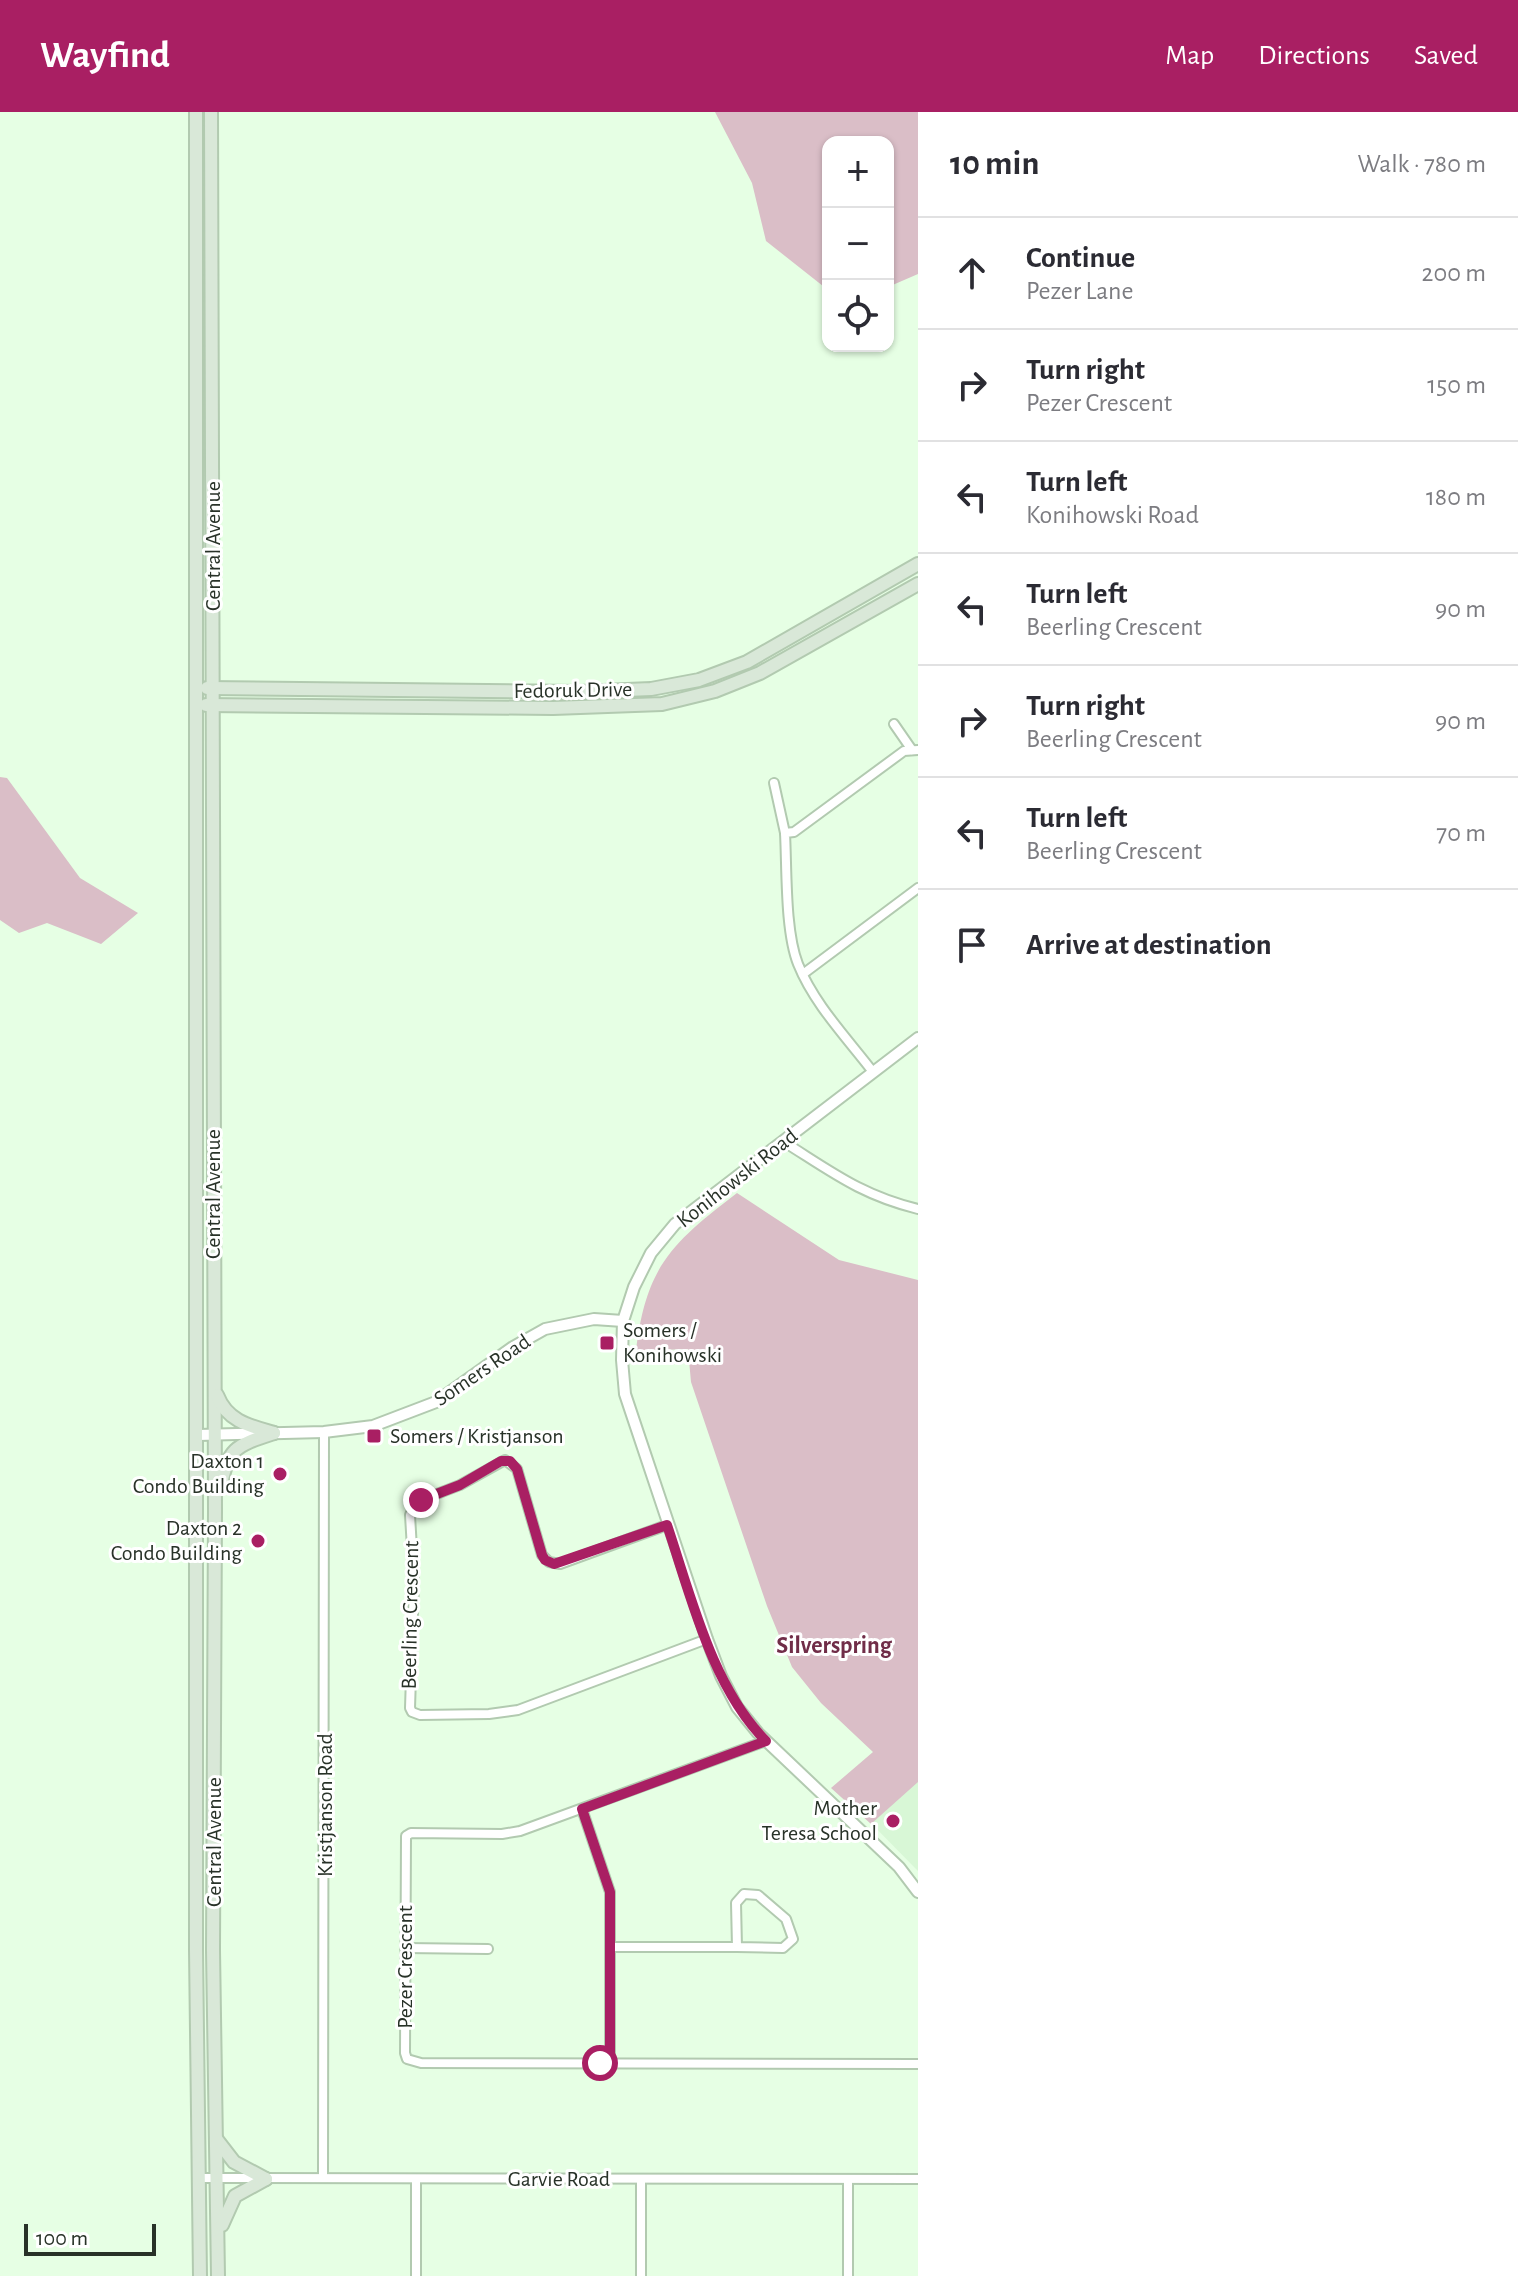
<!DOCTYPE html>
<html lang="en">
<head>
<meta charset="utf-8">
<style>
  body { margin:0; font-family:"Alegreya Sans",sans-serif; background:#f7f7f7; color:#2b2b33 }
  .controls { position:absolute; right:24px; top:24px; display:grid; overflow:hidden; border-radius:16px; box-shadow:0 2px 6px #0004 }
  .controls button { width:72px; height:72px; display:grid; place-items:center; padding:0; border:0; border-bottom:2px solid #e1e1e2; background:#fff; color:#2b2b33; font:40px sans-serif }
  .scale { position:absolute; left:24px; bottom:20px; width:132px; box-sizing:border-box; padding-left:8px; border:4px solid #283228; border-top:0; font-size:22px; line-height:28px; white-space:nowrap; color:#283228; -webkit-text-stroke:6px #fff; paint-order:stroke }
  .stop { position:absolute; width:24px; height:24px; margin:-18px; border:6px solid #a91f63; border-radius:50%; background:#fff }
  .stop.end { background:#a91f63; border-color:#fff; box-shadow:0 2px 8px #0008 }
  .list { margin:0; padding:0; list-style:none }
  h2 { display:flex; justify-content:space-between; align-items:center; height:104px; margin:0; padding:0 32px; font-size:34px }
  h2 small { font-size:26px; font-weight:400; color:#7c7c81 }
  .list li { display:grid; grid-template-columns:52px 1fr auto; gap:24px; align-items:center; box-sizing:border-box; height:112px; padding:0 32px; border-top:2px solid #e1e1e2 }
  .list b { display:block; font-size:30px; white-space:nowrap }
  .list p { margin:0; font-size:26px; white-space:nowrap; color:#7c7c81 }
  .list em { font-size:26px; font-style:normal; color:#7c7c81 }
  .icon { flex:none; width:44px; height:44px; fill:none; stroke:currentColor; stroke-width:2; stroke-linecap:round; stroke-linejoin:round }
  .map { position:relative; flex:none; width:918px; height:2164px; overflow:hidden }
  header { display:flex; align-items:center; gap:48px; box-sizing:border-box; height:112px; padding:0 40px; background:#a91f63; color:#fff }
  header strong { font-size:38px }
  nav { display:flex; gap:44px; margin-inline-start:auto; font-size:28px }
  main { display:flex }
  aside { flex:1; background:#fff }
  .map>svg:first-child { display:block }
  .built { fill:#d8f7d6 }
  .green { fill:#dabec7 }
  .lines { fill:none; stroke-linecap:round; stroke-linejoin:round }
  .minor-casing { stroke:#b2cab0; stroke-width:12 }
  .tertiary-casing { stroke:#b2cab0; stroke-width:14 }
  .secondary-casing { stroke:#b2cab0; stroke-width:16 }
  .minor { stroke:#fff; stroke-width:8 }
  .tertiary { stroke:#fff; stroke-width:10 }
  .secondary { stroke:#d9e8d8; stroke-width:12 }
  .route { stroke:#a91f63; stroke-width:10 }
  .poi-dot { fill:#a91f63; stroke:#fff; stroke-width:3 }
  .labels { text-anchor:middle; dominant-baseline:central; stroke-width:6; stroke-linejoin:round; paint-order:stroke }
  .street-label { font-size:22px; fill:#283228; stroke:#fff }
  .poi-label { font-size:22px; fill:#283228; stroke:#fff; text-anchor:end }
  .neighbourhood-label { font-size:24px; font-weight:bold; fill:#702d48; stroke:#fff }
</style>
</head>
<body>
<header>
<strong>Wayfind</strong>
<nav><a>Map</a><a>Directions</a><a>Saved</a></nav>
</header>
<main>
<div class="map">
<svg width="918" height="2164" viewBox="0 0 918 2164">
  <rect width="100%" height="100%" fill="#e6ffe4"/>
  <path class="built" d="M918,1664V1759L867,1707Z"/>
  <g class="green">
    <path d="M715,0H918V162L888,175V30H828V178L766,129L752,71Z"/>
    <path d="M0,665L7,666L80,766L138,801L101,832L47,811L19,821L0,808Z"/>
    <path d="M737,1081L839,1148L918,1168V1670L871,1712L831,1676L873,1640L821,1591L792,1555L767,1494L691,1270L688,1237L636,1239C646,1154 672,1131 737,1081Z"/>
  </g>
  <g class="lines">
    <g class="minor-casing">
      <g id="minor">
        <path d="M894,612L912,638"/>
        <path d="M774,671L785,721"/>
        <path d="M803,862L918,776"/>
        <path d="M873,960C847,926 814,892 798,852C785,819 787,759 785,721L794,720L904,639L918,638"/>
        <path d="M784,1030C832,1060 861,1083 918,1097"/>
        <path d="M667,1413L560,1452L549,1450L542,1443L517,1357L505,1348L460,1373L416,1390L410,1403L414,1471L410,1596L412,1600L420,1603L489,1602L518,1598L707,1527"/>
        <path d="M766,1629L520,1719L502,1722L411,1721L406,1724L405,1941L407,1947L421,1951L918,1952"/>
        <path d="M582,1697L610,1780V1951"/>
        <path d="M744,1782L758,1783L786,1807L793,1827L783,1836L737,1835L736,1791Z"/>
        <path d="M610,1835H737"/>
        <path d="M405,1836L488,1837"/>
        <path d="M200,2066L918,2067"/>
        <path d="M323,2066L324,1320"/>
        <path d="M416,2067V2164"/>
        <path d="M641,2067V2164"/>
        <path d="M848,2164V2068"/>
      </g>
    </g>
    <g class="tertiary-casing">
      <g id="tertiary">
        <path d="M918,926L675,1112L651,1141L634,1175L623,1209L622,1248L625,1282L707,1527L721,1564L737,1595L758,1621L899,1755L918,1780"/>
        <path d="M198,1323L324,1320L373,1314L436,1290L513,1235L545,1217L594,1207L623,1209"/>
      </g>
    </g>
    <g class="secondary-casing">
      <g id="secondary">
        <path d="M196,0V1838L200,2164"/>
        <path d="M211,0L215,1399L213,1838L218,2164"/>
        <path d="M207,576L579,580L651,577L699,568L747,550L918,452"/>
        <path d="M206,593L553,596L662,592L715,579L760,561L918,472"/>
        <path d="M217,1283C227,1309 249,1314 274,1321"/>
        <path d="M220,1376C229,1335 235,1334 274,1321"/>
        <path d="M217,2028L234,2050L266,2067"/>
        <path d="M222,2113L235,2084L266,2067"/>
      </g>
    </g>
    <use href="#minor" class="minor"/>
    <use href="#tertiary" class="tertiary"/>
    <use href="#secondary" class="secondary"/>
  </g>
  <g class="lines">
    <path class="route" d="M421,1388L460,1373L501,1349H510L517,1357L542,1443L545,1448L554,1452L667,1413C691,1484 712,1575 766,1629L582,1697L610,1780V1951H600"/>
  </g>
  <g class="poi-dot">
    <rect x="599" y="1223" width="16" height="16" rx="4"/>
    <rect x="366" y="1316" width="16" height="16" rx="4"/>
    <circle cx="280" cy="1362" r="8"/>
    <circle cx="258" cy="1429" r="8"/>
    <circle cx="893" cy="1709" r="8"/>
  </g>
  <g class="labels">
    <g class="street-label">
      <text transform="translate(213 434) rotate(-90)">Central Avenue</text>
      <text transform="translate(573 578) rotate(-1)">Fedoruk Drive</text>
      <text transform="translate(737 1066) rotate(-38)">Konihowski Road</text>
      <text transform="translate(213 1082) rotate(-90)">Central Avenue</text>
      <text transform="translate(482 1258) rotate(-34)">Somers Road</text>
      <text transform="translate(410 1503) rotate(-89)">Beerling Crescent</text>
      <text transform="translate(325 1693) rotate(-90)">Kristjanson Road</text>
      <text transform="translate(214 1730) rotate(-90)">Central Avenue</text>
      <text transform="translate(405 1855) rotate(-90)">Pezer Crescent</text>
      <text x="559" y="2067">Garvie Road</text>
    </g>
    <g class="poi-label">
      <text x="623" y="1218" text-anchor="start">Somers /<tspan x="623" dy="25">Konihowski</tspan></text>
      <text x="390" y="1324" text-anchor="start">Somers / Kristjanson</text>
      <text x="264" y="1349">Daxton 1<tspan x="264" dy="25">Condo Building</tspan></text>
      <text x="242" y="1416">Daxton 2<tspan x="242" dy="25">Condo Building</tspan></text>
      <text x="877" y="1696">Mother<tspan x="877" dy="25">Teresa School</tspan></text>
    </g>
    <g class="neighbourhood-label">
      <text x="834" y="1534">Silverspring</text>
    </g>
  </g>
</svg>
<div class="controls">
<button>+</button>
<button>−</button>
<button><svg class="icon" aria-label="locate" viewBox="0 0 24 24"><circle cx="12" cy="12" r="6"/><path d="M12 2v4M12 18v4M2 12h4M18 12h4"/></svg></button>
</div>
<div class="scale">100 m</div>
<div class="stop" style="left:600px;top:1951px"></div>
<div class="stop end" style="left:421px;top:1388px"></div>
</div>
<aside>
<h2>10 min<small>Walk · 780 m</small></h2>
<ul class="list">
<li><svg class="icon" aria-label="ahead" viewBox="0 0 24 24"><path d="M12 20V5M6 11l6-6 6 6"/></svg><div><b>Continue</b><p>Pezer Lane</p></div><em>200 m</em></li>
<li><svg class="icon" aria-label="right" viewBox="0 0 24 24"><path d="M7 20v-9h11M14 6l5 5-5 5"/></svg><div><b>Turn right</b><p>Pezer Crescent</p></div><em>150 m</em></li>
<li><svg class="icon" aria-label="left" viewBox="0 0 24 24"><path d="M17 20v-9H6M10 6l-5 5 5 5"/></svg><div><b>Turn left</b><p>Konihowski Road</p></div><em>180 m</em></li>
<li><svg class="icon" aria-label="left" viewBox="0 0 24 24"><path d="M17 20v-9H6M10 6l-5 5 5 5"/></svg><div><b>Turn left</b><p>Beerling Crescent</p></div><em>90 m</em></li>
<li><svg class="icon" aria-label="right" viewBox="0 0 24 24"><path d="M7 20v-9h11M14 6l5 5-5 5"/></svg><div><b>Turn right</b><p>Beerling Crescent</p></div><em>90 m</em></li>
<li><svg class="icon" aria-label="left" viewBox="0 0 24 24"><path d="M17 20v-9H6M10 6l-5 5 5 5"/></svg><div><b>Turn left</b><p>Beerling Crescent</p></div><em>70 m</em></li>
<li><svg class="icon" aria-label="arrive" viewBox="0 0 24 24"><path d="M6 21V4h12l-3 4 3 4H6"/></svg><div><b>Arrive at destination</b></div></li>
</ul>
</aside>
</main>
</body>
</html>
